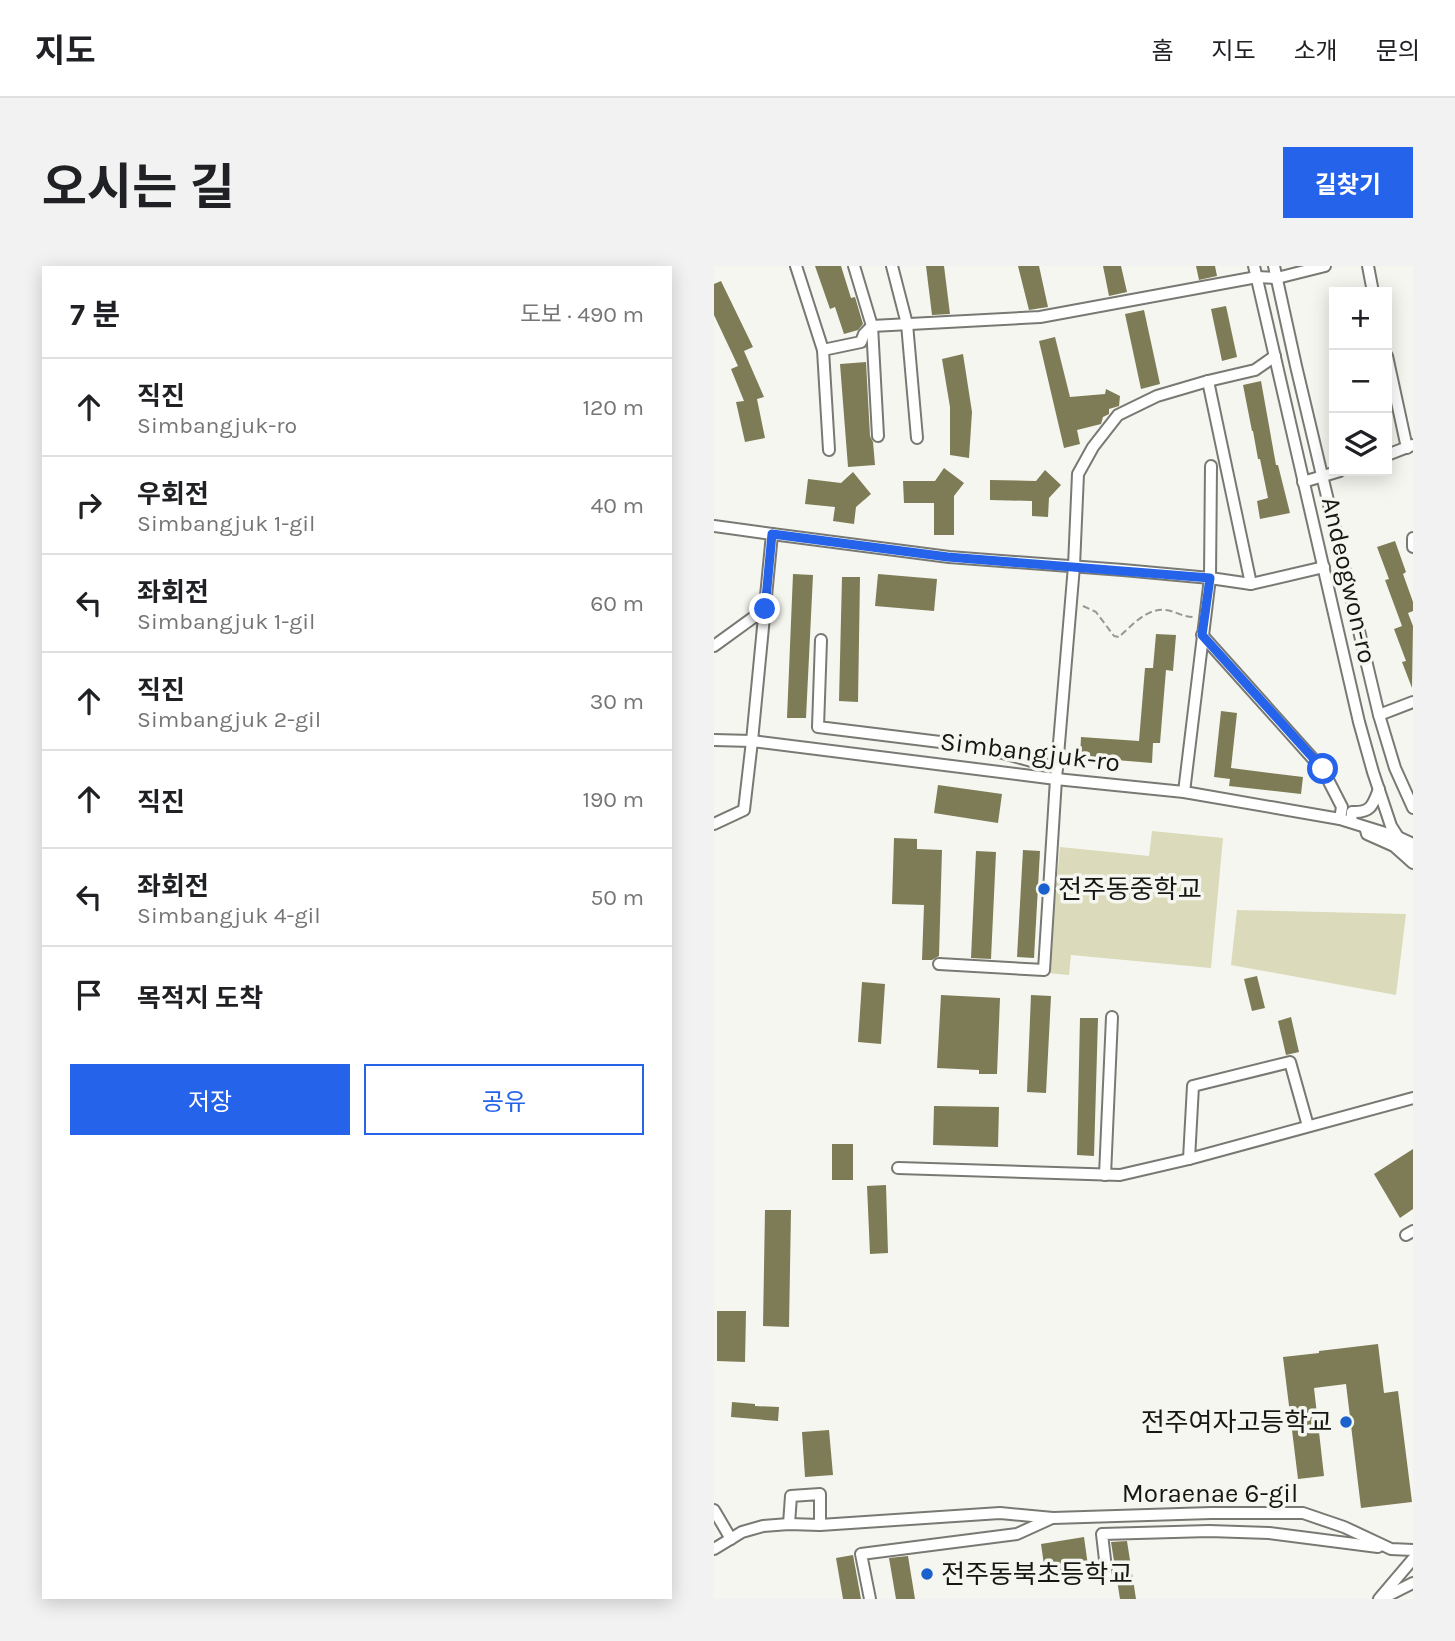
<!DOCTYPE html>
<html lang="ko">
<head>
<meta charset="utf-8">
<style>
  body { margin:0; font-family:Karla,"Noto Sans KR",sans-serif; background:#f2f2f2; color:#202124 }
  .controls { position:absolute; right:21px; top:21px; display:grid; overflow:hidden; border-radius:0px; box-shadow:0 4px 18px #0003 }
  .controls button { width:63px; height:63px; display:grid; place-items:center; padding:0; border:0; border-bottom:2px solid #e0e0e0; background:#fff; color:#202124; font:35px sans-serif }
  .stop { position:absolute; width:21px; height:21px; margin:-16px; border:5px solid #2563eb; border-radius:50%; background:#fff }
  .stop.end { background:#2563eb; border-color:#fff; box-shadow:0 2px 7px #0008 }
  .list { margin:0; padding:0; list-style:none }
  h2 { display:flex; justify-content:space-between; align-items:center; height:91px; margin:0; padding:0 28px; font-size:30px }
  h2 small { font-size:23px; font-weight:400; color:#757577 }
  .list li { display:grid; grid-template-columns:46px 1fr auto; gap:21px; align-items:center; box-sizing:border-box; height:98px; padding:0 28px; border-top:2px solid #e0e0e0 }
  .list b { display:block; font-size:26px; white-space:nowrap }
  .list p { margin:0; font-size:23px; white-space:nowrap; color:#757577 }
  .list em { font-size:23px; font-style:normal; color:#757577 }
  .actions { display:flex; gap:14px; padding:21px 28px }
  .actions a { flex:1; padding:16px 0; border:2px solid #2563eb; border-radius:0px; text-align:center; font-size:24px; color:#2563eb }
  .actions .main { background:#2563eb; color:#fff }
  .icon { flex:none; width:38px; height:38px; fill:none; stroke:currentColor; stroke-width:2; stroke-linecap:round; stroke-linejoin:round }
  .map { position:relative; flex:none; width:699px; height:1333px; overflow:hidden; border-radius:0px }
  header { display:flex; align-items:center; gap:42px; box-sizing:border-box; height:98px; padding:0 35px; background:#fff; border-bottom:2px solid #e0e0e0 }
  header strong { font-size:33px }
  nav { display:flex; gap:38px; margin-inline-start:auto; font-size:24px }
  .intro { display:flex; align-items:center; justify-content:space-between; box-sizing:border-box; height:168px; padding:0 42px }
  h1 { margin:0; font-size:49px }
  .button { padding:18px 32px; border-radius:0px; background:#2563eb; color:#fff; font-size:24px; font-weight:700 }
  main { display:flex; gap:42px; padding:0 42px }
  aside { flex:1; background:#fff; border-radius:0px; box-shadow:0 4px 18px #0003 }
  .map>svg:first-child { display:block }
  .green { fill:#dbdaba }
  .building { fill:#7d7c56 }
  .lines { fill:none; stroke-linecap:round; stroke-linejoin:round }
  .minor-casing { stroke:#797973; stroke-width:14 }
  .path { stroke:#989893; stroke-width:2; stroke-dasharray:7 3.5; stroke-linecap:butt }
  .minor { stroke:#fff; stroke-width:10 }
  .route { stroke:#2563eb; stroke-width:9 }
  .poi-dot { fill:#1b61cd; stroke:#f6f6f0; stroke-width:2.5 }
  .labels { text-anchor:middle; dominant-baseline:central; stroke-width:7; stroke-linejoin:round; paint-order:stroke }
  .street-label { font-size:26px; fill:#161614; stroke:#f6f6f0 }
  .poi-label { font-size:26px; fill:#161614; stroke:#f6f6f0; text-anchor:start }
</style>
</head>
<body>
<header>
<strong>지도</strong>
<nav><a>홈</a><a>지도</a><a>소개</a><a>문의</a></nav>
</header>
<div class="intro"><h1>오시는 길</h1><a class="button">길찾기</a></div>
<main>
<aside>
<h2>7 분<small>도보 · 490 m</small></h2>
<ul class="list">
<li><svg class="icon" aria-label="ahead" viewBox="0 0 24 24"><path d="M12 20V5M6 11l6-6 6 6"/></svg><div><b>직진</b><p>Simbangjuk-ro</p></div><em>120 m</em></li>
<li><svg class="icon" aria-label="right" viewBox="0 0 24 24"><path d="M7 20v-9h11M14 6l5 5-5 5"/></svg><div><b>우회전</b><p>Simbangjuk 1-gil</p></div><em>40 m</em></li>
<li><svg class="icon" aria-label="left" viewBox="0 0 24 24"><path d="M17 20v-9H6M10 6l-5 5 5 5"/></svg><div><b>좌회전</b><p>Simbangjuk 1-gil</p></div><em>60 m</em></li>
<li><svg class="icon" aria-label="ahead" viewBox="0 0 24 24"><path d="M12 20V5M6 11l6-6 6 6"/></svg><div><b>직진</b><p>Simbangjuk 2-gil</p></div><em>30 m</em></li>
<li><svg class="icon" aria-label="ahead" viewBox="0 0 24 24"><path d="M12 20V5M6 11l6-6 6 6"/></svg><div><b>직진</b></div><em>190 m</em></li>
<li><svg class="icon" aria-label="left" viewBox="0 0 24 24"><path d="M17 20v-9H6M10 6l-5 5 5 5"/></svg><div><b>좌회전</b><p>Simbangjuk 4-gil</p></div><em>50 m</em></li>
<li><svg class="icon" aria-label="arrive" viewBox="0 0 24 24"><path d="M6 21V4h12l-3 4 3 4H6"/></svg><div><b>목적지 도착</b></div></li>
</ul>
<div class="actions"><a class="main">저장</a><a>공유</a></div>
</aside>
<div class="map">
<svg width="699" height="1333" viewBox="0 0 699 1333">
  <rect width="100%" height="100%" fill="#f6f6f0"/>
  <g class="green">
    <path d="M438,565L509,572L497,702L357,689L355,709L334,707L346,581L435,590Z"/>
    <path d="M523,644L692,648L682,729L517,699Z"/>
  </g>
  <g class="building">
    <path d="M101,0H127L137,32L141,31L149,58L144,64L130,68L121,41L116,43Z"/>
    <path d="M212,0H230L236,48L218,49Z"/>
    <path d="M304,0H325L334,41L315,44Z"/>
    <path d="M389,0H407L413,26L395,30Z"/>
    <path d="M482,0H501L503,10L485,14Z"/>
    <path d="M7,15L39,81L30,85L50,131L43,133L51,172L31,176L22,136L30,135L17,103L24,100L0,49V18Z"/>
    <path d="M512,40L523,91L508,95L497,43Z"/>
    <path d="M430,44L446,118L427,123L411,48Z"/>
    <path d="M341,71L356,131L391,128L392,123L406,130L405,140L395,143V148L389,151L387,158L363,164L366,178L350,182L325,75Z"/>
    <path d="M249,88L258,146L255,192L236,189V141L228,93Z"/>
    <path d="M152,96L156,170L159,176L161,199L134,201L126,98Z"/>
    <path d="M547,115L562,199H564L576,247L546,253L543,235L554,232L546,193H544L539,165H538L529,119Z"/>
    <path d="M230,202L250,217L240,230V269H220V237H190L189,215H221Z"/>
    <path d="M331,204L347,219L335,232L334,251L318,250V235L276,234V214L322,215Z"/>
    <path d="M139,206L157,228L142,241L140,258L119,255L121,241L91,238L94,213L127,217Z"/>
    <path d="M681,275L692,306L689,308L699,336V345L694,347L699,360L698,422L688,396L692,395L680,363L688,360L671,314L675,313L663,281Z"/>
    <path d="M79,308L99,309L92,452H73Z"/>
    <path d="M164,308L223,313L220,345L161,340Z"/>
    <path d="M128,311H146L144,436L125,435Z"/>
    <path d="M442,368L462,369L459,405L452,404L446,477H439L438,497L366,491L367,471L425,475L431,402H439Z"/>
    <path d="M507,445L523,447L517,502L589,511L587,528L515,520L516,513L500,511Z"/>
    <path d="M224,519L288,528L284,557L220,547Z"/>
    <path d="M180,572L203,573V583L228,584L225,690L218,694H208L210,639L178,638Z"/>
    <path d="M309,584L326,585L320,692L303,691Z"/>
    <path d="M262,585L282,586L277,693L257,692Z"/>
    <path d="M543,710L551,742L538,745L530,713Z"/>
    <path d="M148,716L171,718L167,778L144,776Z"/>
    <path d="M227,729L286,732L283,808H265V804L223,802Z"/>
    <path d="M317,729L337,730L332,827L313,826Z"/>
    <path d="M577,751L585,786L572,789L564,755Z"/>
    <path d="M366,752H384L380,890L363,889Z"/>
    <path d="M220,840L285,841L284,881L219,879Z"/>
    <rect x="118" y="878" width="21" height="36"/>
    <path d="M699,883V943L686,952L660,908Z"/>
    <path d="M172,919L174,987L156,988L153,920Z"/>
    <path d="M51,944H77L75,1061L49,1060Z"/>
    <path d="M3,1045H32L31,1096L3,1095Z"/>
    <path d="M664,1078L670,1127L684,1125L698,1236L647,1242L632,1118L600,1122L610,1210L584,1213L569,1091L605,1087V1085Z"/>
    <path d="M18,1136L41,1138V1140L65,1141L64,1155L17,1151Z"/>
    <path d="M115,1164L119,1209L91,1211L88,1166Z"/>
    <path d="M370,1271L375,1307L332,1313L327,1278Z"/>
    <path d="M413,1275L422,1333H406L397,1276Z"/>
    <path d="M139,1289L147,1333H129L122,1292Z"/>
    <path d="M194,1290L201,1333H182L175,1292Z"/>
  </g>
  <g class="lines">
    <g class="minor-casing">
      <g id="minor">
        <path d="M82,0L109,84"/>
        <path d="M140,0L158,60L164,170"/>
        <path d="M178,0L193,58L203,172"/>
        <path d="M540,0L645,456L659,506L677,560L684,571L699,589"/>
        <path d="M560,0L582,100L665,449L681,502L699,542"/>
        <path d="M654,0L659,26"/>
        <path d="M673,90L693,182"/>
        <path d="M494,115L537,318"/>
        <path d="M115,184L109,84L147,76L150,68L158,60L326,51L543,11L563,12L611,0"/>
        <path d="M673,189L699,179"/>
        <path d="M589,216L626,205"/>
        <path d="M0,260L58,268L38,475L30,544L0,558"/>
        <path d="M58,268L235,291L409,304L496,312L537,318L610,301"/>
        <path d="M699,272V281"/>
        <path d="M488,369L609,504L628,541L626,553"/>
        <path d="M107,374L104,461L267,481L343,502"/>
        <path d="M0,380L51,343"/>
        <path d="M665,449L699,436"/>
        <path d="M0,474L38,475L342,513L470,526L626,553L684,571L699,578"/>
        <path d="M470,526L496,312L497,200"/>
        <path d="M637,556L638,546C657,547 659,539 665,523"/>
        <path d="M652,564L653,568L680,580L699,597"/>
        <path d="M225,698L330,704L342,513L360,300L364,208L379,181L404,149L443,130L494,115L541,104L561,90"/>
        <path d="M475,893L479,820L576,796L594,860"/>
        <path d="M184,902L406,909L475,893L699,832"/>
        <path d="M391,909L398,751"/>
        <path d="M692,969L699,965"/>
        <path d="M0,1244L17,1273"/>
        <path d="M75,1258L77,1230L106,1228V1259"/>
        <path d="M0,1283L28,1266L49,1260L75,1258L106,1259L286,1247L339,1252L497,1247H589L630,1261L677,1283L699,1284"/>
        <path d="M393,1311L388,1268L495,1265L555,1267L664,1281"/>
        <path d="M669,1332L699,1317"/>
        <path d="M156,1333L147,1288L303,1268L336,1253"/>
        <path d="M665,1333L699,1293"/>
      </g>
    </g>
    <path class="path" d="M369,340L382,346L400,370L405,371C417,360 434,341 452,344C461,345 469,351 479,351"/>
    <use href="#minor" class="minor"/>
  </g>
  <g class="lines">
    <path class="route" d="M51,343L58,268L234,291L496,312L488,369L609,503"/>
  </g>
  <g class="poi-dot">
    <circle cx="330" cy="623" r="7"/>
    <circle cx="632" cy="1156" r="7"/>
    <circle cx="213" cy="1308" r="7"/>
  </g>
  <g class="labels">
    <g class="street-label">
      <text transform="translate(635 314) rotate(77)">Andeogwon-ro</text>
      <text transform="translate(316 486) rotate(7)">Simbangjuk-ro</text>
      <text x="496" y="1227">Moraenae 6-gil</text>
    </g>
    <g class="poi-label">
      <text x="344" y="623">전주동중학교</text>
      <text x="618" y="1156" text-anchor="end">전주여자고등학교</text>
      <text x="227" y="1308">전주동북초등학교</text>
    </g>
  </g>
</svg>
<div class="controls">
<button>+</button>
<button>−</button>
<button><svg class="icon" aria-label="layers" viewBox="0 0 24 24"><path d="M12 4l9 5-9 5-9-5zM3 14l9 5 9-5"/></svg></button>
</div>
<div class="stop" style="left:609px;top:503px"></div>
<div class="stop end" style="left:51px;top:343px"></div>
</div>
</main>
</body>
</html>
